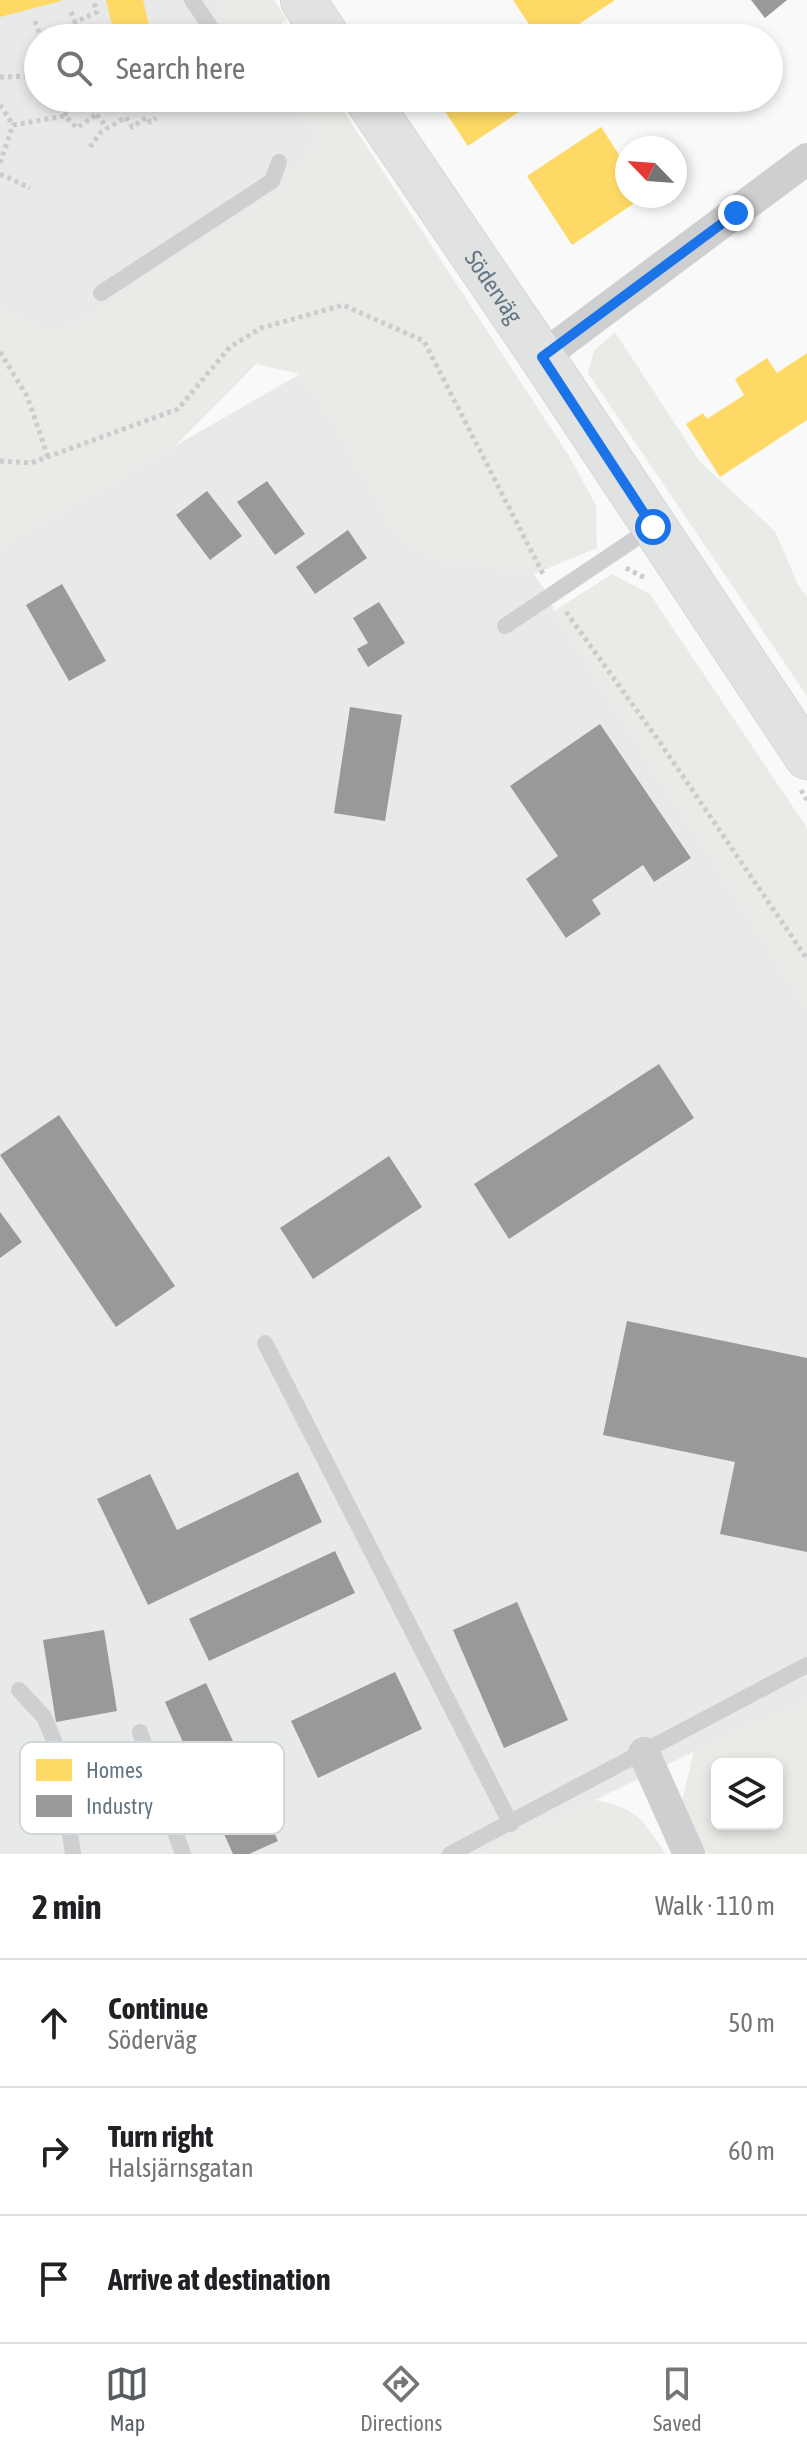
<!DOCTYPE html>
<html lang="en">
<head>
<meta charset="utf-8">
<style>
  body { margin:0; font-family:"Asap Condensed",sans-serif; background:#f6f6f6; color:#202124 }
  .controls { position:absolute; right:24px; bottom:24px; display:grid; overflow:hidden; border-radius:12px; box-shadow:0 4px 12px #0003 }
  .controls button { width:72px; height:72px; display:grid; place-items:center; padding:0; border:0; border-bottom:2px solid #e0e0e0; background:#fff; color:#202124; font:40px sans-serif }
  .compass { position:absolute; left:615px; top:136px; width:72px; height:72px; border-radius:50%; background:#fff; box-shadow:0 4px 12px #0003; rotate:295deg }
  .stop { position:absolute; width:24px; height:24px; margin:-18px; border:6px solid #1a73e8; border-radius:50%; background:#fff }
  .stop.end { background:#1a73e8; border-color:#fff; box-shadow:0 2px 8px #0008 }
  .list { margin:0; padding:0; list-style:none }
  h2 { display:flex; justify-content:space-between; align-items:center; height:104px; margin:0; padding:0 32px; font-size:34px }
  h2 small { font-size:26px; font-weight:400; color:#757577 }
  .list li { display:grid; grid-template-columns:52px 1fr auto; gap:24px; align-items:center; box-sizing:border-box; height:128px; padding:0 32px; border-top:2px solid #e0e0e0 }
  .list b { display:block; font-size:30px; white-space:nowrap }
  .list p { margin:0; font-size:26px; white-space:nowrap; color:#757577 }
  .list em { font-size:26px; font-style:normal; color:#757577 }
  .icon { flex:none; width:44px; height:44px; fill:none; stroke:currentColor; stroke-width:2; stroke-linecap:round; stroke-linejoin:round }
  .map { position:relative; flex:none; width:807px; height:1854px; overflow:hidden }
  .search { position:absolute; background:#fff; box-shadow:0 4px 12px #0003; left:24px; right:24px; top:24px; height:88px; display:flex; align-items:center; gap:20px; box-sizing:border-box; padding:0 28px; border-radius:44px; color:#757577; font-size:30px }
  .sheet { height:488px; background:#fff }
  nav { display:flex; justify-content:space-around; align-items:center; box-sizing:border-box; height:112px; border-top:2px solid #e0e0e0; background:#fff; font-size:22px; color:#757577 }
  nav a { display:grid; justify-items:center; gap:4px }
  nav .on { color:#565c61 }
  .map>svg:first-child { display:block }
  .built { fill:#e8e9e9 }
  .green { fill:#e8ebe6; fill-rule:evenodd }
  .homes { fill:#ffd966 }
  .industry { fill:#999 }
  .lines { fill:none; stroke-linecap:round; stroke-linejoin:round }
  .secondary-casing { stroke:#d5d6d7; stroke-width:46 }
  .path { stroke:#cbcccd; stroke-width:5; stroke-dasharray:4 4; stroke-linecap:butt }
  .service { stroke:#cecfd0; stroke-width:16 }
  .minor { stroke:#cecfd0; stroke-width:32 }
  .secondary { stroke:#e1e2e2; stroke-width:44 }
  .route { stroke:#1a73e8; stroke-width:10 }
  .labels { text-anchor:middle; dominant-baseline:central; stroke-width:8; stroke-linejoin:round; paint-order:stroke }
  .street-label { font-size:24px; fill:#657683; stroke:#fff }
  .key { fill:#fff; stroke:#d1d6da; stroke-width:2 }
  .key-label { font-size:22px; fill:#657683 }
</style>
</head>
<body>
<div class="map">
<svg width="807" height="1854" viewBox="0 0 807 1854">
  <rect width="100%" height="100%" fill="#f9f9f9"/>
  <g class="built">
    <path d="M0,0H223L251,38H38V98H293L321,137L280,190L80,323L45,334L0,306Z"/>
    <path d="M300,374L437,559L534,574L549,596L554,611L807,1007V1702L695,1751L595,1800L478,1854H0V547Z"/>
  </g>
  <g class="green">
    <path d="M213,0H274L287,20C242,48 240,41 213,0Z"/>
    <path d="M293,98H335L569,456L596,505L597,548L534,574L437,559L399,540L319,401L300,374L256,364L175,446L0,547V306L45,334L80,323L280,190L321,137Z"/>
    <path d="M615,332L700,462L775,531L798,585L807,597V696L588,373L594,351Z"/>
    <path d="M612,574L650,594L807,828V1007L554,611Z"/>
    <path d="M807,1702V1854H708L698,1847L682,1801L694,1751ZM717,1764H777V1824H717Z"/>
    <path d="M595,1800C637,1807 643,1821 666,1854H478Z"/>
  </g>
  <g class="homes">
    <path d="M0,0H61V1L0,17Z"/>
    <path d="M106,0H143L152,38H115Z"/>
    <path d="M513,0H615L558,38H538Z"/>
    <path d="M496,29L502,38H482Z"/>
    <path d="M130,98H150V99L131,104Z"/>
    <path d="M436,98H540L468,146Z"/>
    <path d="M601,127L627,167V196H645L572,245L527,176Z"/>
    <path d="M807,353V420L720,477L686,424L703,413L707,419L744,395L735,379L767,358L777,373Z"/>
  </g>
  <g class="industry">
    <path d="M751,0H787L765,18Z"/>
    <path d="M267,481L305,534L275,555L237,502Z"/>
    <path d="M207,491L242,536L210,560L176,515Z"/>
    <path d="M348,530L367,558L315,594L296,567Z"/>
    <path d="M62,584L106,661L69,681L26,605Z"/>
    <path d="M379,602L405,643L368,667L357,649L368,643L353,618Z"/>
    <path d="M350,707L402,715L385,821L334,813Z"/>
    <path d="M600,724L691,858L654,882L643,865L592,900L601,914L566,938L526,879L558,856L510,786Z"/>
    <path d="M659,1064L694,1118L509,1239L474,1184Z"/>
    <path d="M59,1115L175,1286L116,1327L0,1155Z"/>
    <path d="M389,1156L422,1207L313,1279L280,1228Z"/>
    <path d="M0,1212L22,1242L0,1258Z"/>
    <path d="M627,1321L807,1358V1552L720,1534L735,1462L603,1435Z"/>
    <path d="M298,1472L322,1522L148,1605L97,1499L150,1474L177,1530Z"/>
    <path d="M335,1551L355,1593L209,1661L189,1619Z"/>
    <path d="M517,1602L568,1720L504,1748L453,1630Z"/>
    <path d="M104,1630L117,1711L56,1722L43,1640Z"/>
    <path d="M395,1672L422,1729L318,1778L291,1721Z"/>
    <path d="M206,1683L238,1752L260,1742L277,1779L254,1789L278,1841L249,1854H233L165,1702Z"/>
  </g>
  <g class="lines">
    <g class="secondary-casing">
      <g id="secondary">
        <path d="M303,0L328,38"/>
        <path id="s1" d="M366,98L542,357L807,757"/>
      </g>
    </g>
    <g class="path">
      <path d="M71,12L75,22L97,12L93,0"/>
      <path d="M35,21L41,38"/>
      <path d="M75,22L79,38"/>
      <path d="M52,38L78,32"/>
      <path d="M0,77L38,76"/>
      <path d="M92,98L86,101L107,128"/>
      <path d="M0,105L13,125"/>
      <path d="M65,116L69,98"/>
      <path d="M90,147L101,132L126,117L132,127L147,117L150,122L156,118"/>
      <path d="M0,163L13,125L65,116L77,128L96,115"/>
      <path d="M0,174L30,188"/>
      <path d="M0,352L27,396L48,457"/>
      <path d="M0,461L31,463L178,409L230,347L261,328L343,305L424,341L544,576"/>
      <path d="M626,568L645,578"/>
      <path d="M566,612L661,744L807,959"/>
      <path d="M801,790L807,800"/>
    </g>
    <g class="service">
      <path d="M192,0L218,38"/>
      <path d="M285,38L313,18"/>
      <path d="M101,293L272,181L279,162"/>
      <path d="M505,626L653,527"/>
      <path d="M265,1343L511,1824"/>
      <path d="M19,1690L44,1717L58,1750L73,1854"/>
      <path d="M140,1732L183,1854"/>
      <path d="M450,1854L807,1665"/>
    </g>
    <g class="minor">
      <path d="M542,357L807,159"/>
      <path d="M644,1753L689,1854"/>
    </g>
    <use href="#secondary" class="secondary"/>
  </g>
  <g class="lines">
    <path class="route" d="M653,527L542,357L736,213"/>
  </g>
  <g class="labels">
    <g class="street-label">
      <text stroke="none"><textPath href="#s1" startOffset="228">Söderväg</textPath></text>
    </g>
  </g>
  <rect x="20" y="1742" width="264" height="92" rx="12" class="key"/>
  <rect x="36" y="1759" width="36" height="22" fill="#ffd966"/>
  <rect x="36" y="1795" width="36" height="22" fill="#999"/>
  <g class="key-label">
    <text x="86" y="1778">Homes</text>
    <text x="86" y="1814">Industry</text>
  </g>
</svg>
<div class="controls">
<button><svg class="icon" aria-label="layers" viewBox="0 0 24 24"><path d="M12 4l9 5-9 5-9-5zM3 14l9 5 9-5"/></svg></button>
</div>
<svg class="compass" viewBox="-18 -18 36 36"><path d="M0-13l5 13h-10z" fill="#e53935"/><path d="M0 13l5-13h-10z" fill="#757577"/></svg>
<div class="stop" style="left:653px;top:527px"></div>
<div class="stop end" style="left:736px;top:213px"></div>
<div class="search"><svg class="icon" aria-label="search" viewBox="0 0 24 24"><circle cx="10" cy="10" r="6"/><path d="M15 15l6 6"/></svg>Search here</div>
</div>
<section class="sheet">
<h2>2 min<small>Walk · 110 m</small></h2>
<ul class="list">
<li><svg class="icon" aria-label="ahead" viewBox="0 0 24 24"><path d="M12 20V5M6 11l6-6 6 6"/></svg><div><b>Continue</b><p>Söderväg</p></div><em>50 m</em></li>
<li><svg class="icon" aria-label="right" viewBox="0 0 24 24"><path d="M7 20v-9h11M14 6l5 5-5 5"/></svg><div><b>Turn right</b><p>Halsjärnsgatan</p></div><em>60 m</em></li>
<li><svg class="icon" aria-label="arrive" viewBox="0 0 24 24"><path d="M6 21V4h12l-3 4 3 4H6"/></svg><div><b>Arrive at destination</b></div></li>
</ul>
</section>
<nav>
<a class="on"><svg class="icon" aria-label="map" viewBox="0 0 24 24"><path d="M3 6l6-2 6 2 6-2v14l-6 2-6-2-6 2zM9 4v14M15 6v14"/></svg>Map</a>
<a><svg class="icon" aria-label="directions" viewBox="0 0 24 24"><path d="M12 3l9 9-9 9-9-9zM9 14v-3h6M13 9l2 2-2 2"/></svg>Directions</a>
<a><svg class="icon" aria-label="saved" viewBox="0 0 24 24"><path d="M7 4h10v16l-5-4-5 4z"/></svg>Saved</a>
</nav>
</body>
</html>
